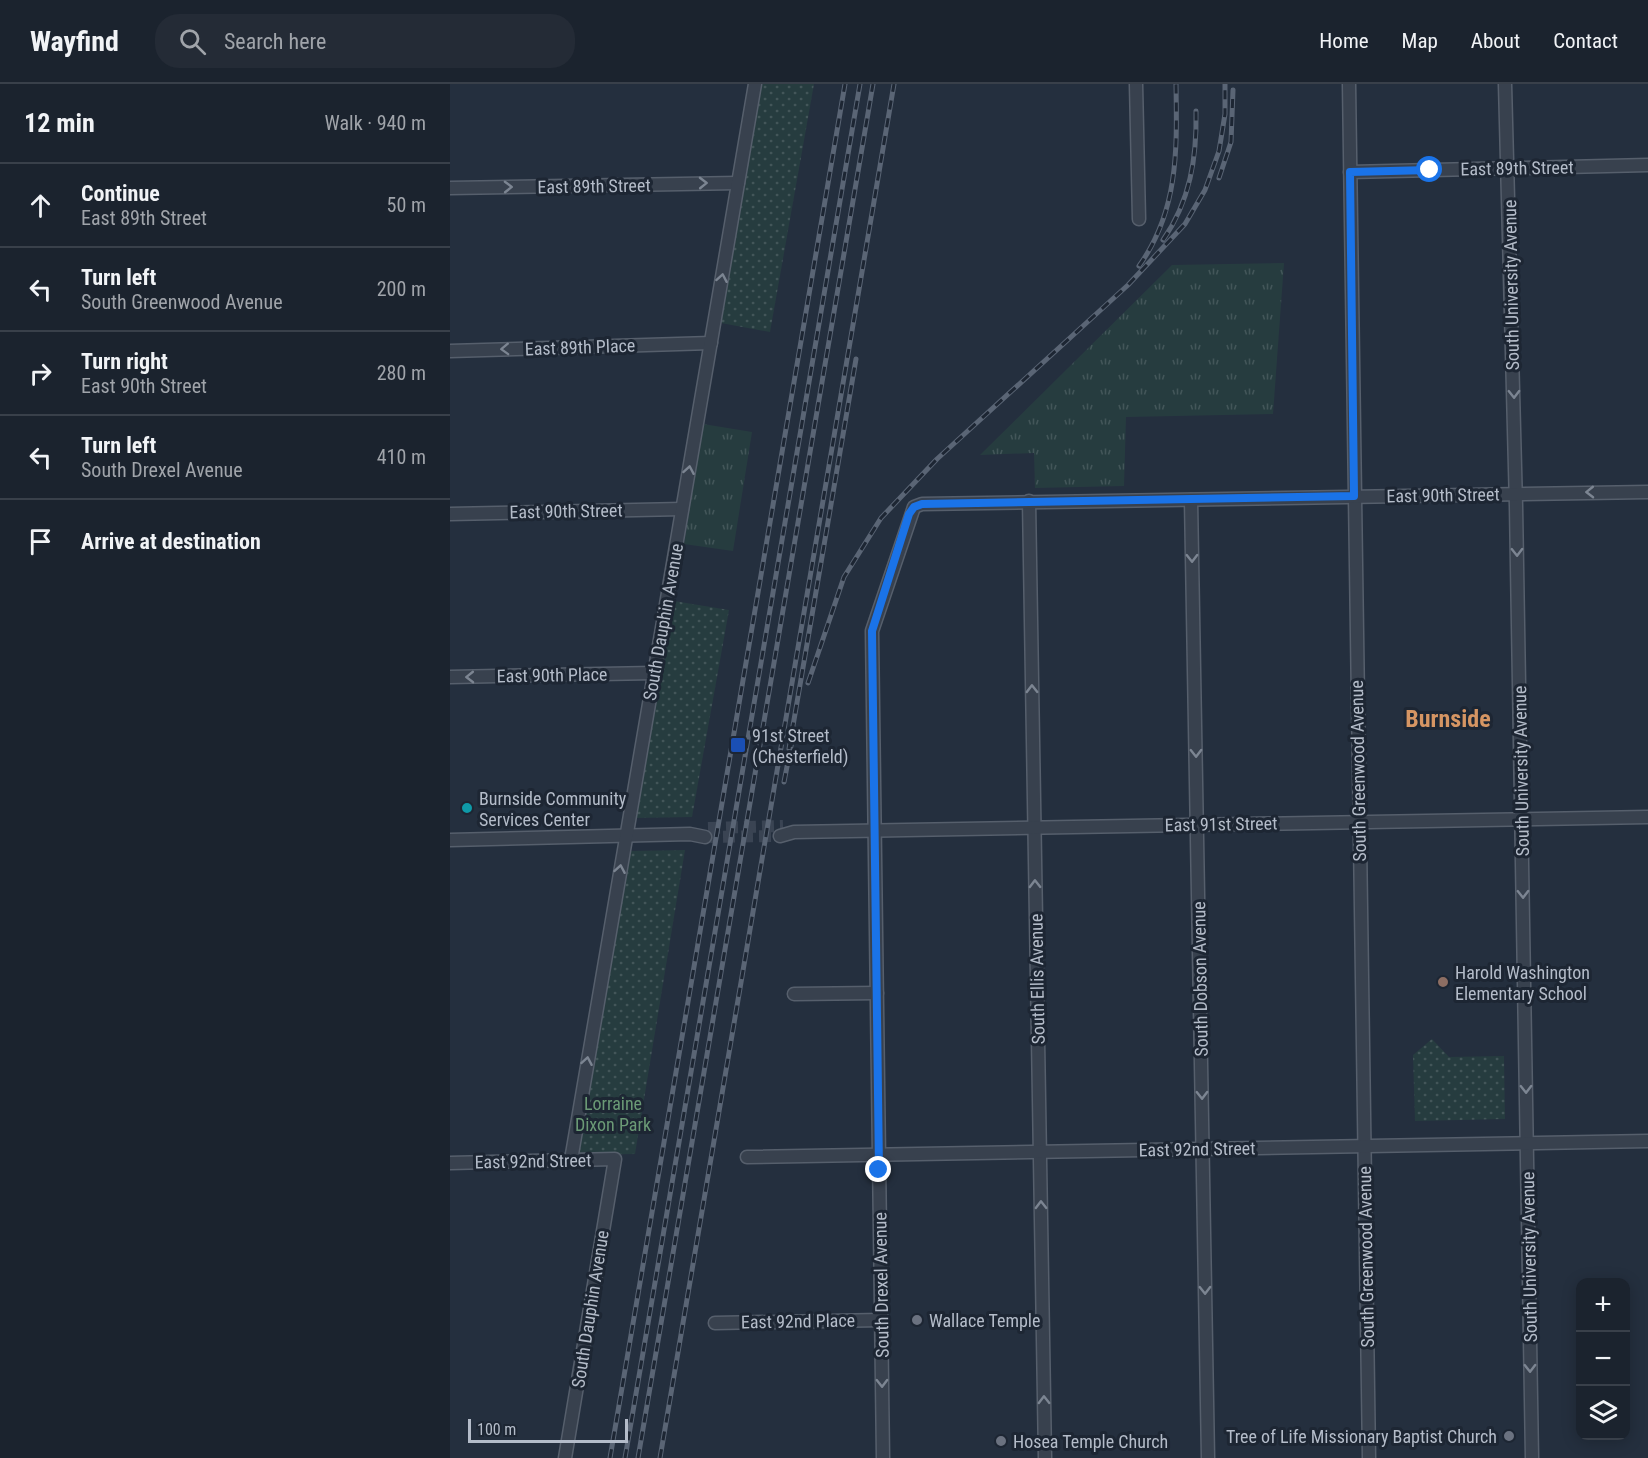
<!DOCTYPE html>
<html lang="en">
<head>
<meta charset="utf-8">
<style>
  body { margin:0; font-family:"Roboto Condensed",sans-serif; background:#242b36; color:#f1f3f6 }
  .controls { position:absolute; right:18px; bottom:18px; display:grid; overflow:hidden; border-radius:12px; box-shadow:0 3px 15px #0003 }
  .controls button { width:54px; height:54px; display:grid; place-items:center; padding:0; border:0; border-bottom:2px solid #39404a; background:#1b232e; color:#f1f3f6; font:30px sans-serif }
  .scale { position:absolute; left:18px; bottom:15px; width:160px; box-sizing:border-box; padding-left:6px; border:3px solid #b4bcc9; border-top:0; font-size:16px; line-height:21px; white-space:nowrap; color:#b4bcc9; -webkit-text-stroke:4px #1d2633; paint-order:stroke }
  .stop { position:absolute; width:18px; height:18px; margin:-14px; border:4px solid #1a73e8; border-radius:50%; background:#fff }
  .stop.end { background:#1a73e8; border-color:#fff; box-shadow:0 2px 6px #0008 }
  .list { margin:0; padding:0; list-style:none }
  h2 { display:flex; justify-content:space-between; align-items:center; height:78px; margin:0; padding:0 24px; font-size:26px }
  h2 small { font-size:20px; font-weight:400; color:#a0a4aa }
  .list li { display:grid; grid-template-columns:39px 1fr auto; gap:18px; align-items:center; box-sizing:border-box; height:84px; padding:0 24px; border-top:2px solid #39404a }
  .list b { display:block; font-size:22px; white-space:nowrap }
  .list p { margin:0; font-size:20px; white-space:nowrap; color:#a0a4aa }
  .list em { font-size:20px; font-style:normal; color:#a0a4aa }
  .icon { flex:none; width:33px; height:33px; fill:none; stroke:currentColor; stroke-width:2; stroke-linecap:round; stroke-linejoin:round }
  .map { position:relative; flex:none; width:1198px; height:1374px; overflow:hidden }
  header { display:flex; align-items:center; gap:36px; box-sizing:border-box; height:84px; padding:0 30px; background:#1b232e; border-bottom:2px solid #39404a }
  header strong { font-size:28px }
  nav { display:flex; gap:33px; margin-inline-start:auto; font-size:21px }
  .search { width:420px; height:54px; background:#242b36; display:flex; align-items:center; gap:15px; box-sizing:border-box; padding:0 21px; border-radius:24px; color:#a0a4aa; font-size:22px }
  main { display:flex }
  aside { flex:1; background:#1b232e }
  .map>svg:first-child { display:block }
  .grass { fill:url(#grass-tufts) }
  .park { fill:url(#park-dots) }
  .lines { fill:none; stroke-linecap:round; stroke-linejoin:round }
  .minor-tunnel { stroke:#3a4453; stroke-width:12; stroke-dasharray:12 6; stroke-linecap:butt }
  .minor-casing { stroke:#565f6c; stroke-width:15 }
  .minor { stroke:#38414e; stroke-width:12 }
  .rail-casing { stroke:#5a6575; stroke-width:5 }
  .rail { stroke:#1d2633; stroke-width:3; stroke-dasharray:9; stroke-linecap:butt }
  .oneway { stroke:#7c8592 }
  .route { stroke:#1a73e8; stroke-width:8 }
  .transit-dot { fill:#1a4fb4; stroke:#1d2633; stroke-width:2 }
  .culture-dot { fill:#0f9aa8; stroke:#1d2633; stroke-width:2 }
  .education-dot { fill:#8d6e63; stroke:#1d2633; stroke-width:2 }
  .worship-dot { fill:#6b7280; stroke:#1d2633; stroke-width:2 }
  .labels { text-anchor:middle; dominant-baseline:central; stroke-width:6; stroke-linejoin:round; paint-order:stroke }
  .street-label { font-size:18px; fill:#b4bcc9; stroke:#1d2633 }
  .poi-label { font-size:18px; fill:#b4bcc9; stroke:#1d2633; text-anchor:start }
  .park-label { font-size:18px; fill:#6b9a76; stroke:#1d2633 }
  .district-label { font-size:24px; font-weight:bold; fill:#d59563; stroke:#1d2633 }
</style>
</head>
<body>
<header>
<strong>Wayfind</strong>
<div class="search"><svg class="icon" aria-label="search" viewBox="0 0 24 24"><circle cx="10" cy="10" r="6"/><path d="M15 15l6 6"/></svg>Search here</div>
<nav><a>Home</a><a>Map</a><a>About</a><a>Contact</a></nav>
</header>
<main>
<aside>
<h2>12 min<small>Walk · 940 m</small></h2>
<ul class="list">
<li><svg class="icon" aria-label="ahead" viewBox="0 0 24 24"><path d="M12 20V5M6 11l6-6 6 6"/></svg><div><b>Continue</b><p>East 89th Street</p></div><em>50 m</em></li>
<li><svg class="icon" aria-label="left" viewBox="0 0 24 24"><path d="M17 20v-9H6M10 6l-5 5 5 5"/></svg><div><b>Turn left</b><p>South Greenwood Avenue</p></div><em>200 m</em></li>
<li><svg class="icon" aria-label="right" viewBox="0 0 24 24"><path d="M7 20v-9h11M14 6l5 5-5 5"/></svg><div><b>Turn right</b><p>East 90th Street</p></div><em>280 m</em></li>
<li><svg class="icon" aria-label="left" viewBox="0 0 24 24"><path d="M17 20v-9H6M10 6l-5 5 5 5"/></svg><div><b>Turn left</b><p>South Drexel Avenue</p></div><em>410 m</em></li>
<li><svg class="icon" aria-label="arrive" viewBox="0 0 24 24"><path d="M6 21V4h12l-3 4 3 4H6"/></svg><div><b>Arrive at destination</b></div></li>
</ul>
</aside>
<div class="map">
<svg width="1198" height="1374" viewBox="0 0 1198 1374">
  <defs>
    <pattern id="grass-tufts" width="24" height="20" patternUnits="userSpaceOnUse" patternTransform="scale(1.5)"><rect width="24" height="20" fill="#263c3f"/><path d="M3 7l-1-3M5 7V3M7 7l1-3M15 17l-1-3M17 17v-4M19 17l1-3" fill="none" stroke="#435659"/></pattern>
    <pattern id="park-dots" width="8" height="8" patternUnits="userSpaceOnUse" patternTransform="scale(1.5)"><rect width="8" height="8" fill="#263c3f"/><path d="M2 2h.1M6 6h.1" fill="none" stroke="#435659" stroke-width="1.8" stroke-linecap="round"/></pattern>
  </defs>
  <rect width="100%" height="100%" fill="#242f3e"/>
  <g class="grass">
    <path d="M834,179L823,330L676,333L674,402L585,404L584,369L530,371L722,181Z"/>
    <path d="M253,340L302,348L283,467L234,460Z"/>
  </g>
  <g class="park">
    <path d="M312,0H364L320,248L271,239Z"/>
    <path d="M224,517L279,526L242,733L186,734Z"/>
    <path d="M235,766L185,1070L127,1071L180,767Z"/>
    <path d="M982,955L999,973L1054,972L1055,1035L965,1037L963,971Z"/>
  </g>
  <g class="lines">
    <g class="minor-tunnel">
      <path d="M258,744L333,742"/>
      <path d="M255,753L330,752"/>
    </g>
    <g class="minor-casing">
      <g id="minor">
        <path d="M686,0L689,135"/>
        <path d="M899,0L919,1374"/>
        <path d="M1055,0L1066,422L1082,1374"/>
        <path d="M900,88L1198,81"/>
        <path d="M0,104L288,99"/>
        <path d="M0,267L261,259"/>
        <path d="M741,416L758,1374"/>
        <path d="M579,417L595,1374"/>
        <path d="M0,430L232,425"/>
        <path d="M0,593L204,589"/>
        <path d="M330,752L344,748L1198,733"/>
        <path d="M0,756L240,750L255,753"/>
        <path d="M344,910L427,909"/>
        <path d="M297,1073L1198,1057"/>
        <path d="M121,1076L305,0"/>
        <path d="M0,1079L165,1075L115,1374"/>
        <path d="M265,1239L431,1236"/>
        <path d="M433,1374L422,547L464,423L472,420L1198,408"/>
      </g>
    </g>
    <use href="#minor" class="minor"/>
    <g class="rail-casing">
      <g id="rail">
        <path d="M769,94L781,58L783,6"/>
        <path d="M713,156C740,117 747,74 746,27"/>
        <path d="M689,182C729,126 727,65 726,0"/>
        <path d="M358,599L394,493L431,434L487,375L678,201L735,140L755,106L769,67L775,30V0"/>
        <path d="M339,665L406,275"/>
        <path d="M334,698L342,657"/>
        <path d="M160,1374L395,0"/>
        <path d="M175,1374L410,0"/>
        <path d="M188,1374L423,0"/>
        <path d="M210,1374L444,0"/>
      </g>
    </g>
    <use href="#rail" class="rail"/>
  </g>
  <defs><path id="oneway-chevron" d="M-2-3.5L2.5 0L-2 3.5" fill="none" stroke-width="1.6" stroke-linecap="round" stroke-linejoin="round" transform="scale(1.5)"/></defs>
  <g class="oneway">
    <use href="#oneway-chevron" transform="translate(253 99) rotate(-1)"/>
    <use href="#oneway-chevron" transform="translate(58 103) rotate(-1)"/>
    <use href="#oneway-chevron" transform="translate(272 194) rotate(-80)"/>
    <use href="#oneway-chevron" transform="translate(55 265) rotate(178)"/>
    <use href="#oneway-chevron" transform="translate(1064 310) rotate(89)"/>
    <use href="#oneway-chevron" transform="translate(239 386) rotate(-80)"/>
    <use href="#oneway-chevron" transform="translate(1140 408) rotate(179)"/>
    <use href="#oneway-chevron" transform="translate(1067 468) rotate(89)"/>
    <use href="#oneway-chevron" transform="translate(742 474) rotate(89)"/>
    <use href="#oneway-chevron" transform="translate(20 593) rotate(179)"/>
    <use href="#oneway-chevron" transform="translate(582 605) rotate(-91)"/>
    <use href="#oneway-chevron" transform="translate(746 669) rotate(89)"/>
    <use href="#oneway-chevron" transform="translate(170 785) rotate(-80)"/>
    <use href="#oneway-chevron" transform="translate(585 800) rotate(-91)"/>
    <use href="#oneway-chevron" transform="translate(1073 810) rotate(89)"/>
    <use href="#oneway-chevron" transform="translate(137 977) rotate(-80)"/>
    <use href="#oneway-chevron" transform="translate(1076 1005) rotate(89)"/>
    <use href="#oneway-chevron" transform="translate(752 1011) rotate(89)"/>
    <use href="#oneway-chevron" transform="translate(591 1121) rotate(-91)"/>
    <use href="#oneway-chevron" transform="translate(755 1206) rotate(89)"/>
    <use href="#oneway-chevron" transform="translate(1080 1284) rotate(89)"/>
    <use href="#oneway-chevron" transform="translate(432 1299) rotate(89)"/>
    <use href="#oneway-chevron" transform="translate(594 1316) rotate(-91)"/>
  </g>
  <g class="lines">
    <path class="route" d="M429,1086L422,547L459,430L464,423L472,420L904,412L900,88L980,86"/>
  </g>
  <rect class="transit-dot" x="280" y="653" width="16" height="16" rx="3"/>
  <circle class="culture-dot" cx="17" cy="724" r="6"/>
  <circle class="education-dot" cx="993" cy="898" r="6"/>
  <g class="worship-dot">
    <circle cx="467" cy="1236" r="6"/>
    <circle cx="1059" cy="1352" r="6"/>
    <circle cx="551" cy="1357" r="6"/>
  </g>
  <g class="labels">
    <g class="street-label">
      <text transform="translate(1067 84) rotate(-1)">East 89th Street</text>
      <text transform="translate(144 102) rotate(-1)">East 89th Street</text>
      <text transform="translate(1061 201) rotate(-91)">South University Avenue</text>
      <text transform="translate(130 263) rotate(-2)">East 89th Place</text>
      <text transform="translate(993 411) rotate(-1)">East 90th Street</text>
      <text transform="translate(116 427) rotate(-1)">East 90th Street</text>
      <text transform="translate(213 538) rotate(-80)">South Dauphin Avenue</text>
      <text transform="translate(102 591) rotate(-1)">East 90th Place</text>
      <text transform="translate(908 687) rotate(-91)">South Greenwood Avenue</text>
      <text transform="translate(1071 687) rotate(-91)">South University Avenue</text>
      <text transform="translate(771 740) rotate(-1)">East 91st Street</text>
      <text transform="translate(587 895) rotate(-91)">South Ellis Avenue</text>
      <text transform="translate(750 895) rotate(-91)">South Dobson Avenue</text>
      <text transform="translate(747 1065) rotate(-1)">East 92nd Street</text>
      <text transform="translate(83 1077) rotate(-1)">East 92nd Street</text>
      <text transform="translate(916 1173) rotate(-91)">South Greenwood Avenue</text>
      <text transform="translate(1079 1173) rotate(-91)">South University Avenue</text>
      <text transform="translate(431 1201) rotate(-91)">South Drexel Avenue</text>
      <text transform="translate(140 1225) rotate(-81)">South Dauphin Avenue</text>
      <text transform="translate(348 1237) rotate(-1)">East 92nd Place</text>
    </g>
    <g class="poi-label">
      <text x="302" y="651">91st Street<tspan x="302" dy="21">(Chesterfield)</tspan></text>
      <text x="29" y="714">Burnside Community<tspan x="29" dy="21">Services Center</tspan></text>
      <text x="1005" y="888">Harold Washington<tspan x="1005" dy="21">Elementary School</tspan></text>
      <text x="479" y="1236">Wallace Temple</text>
      <text x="1047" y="1352" text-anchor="end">Tree of Life Missionary Baptist Church</text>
      <text x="563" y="1357">Hosea Temple Church</text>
    </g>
    <g class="park-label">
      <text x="163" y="1019">Lorraine<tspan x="163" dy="21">Dixon Park</tspan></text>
    </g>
    <g class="district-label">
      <text x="998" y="635">Burnside</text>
    </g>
  </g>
</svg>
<div class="controls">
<button>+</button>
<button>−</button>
<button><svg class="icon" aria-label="layers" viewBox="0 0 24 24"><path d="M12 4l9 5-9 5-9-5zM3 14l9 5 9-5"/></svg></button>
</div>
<div class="scale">100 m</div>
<div class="stop" style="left:980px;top:86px"></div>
<div class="stop end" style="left:429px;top:1086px"></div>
</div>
</main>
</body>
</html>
